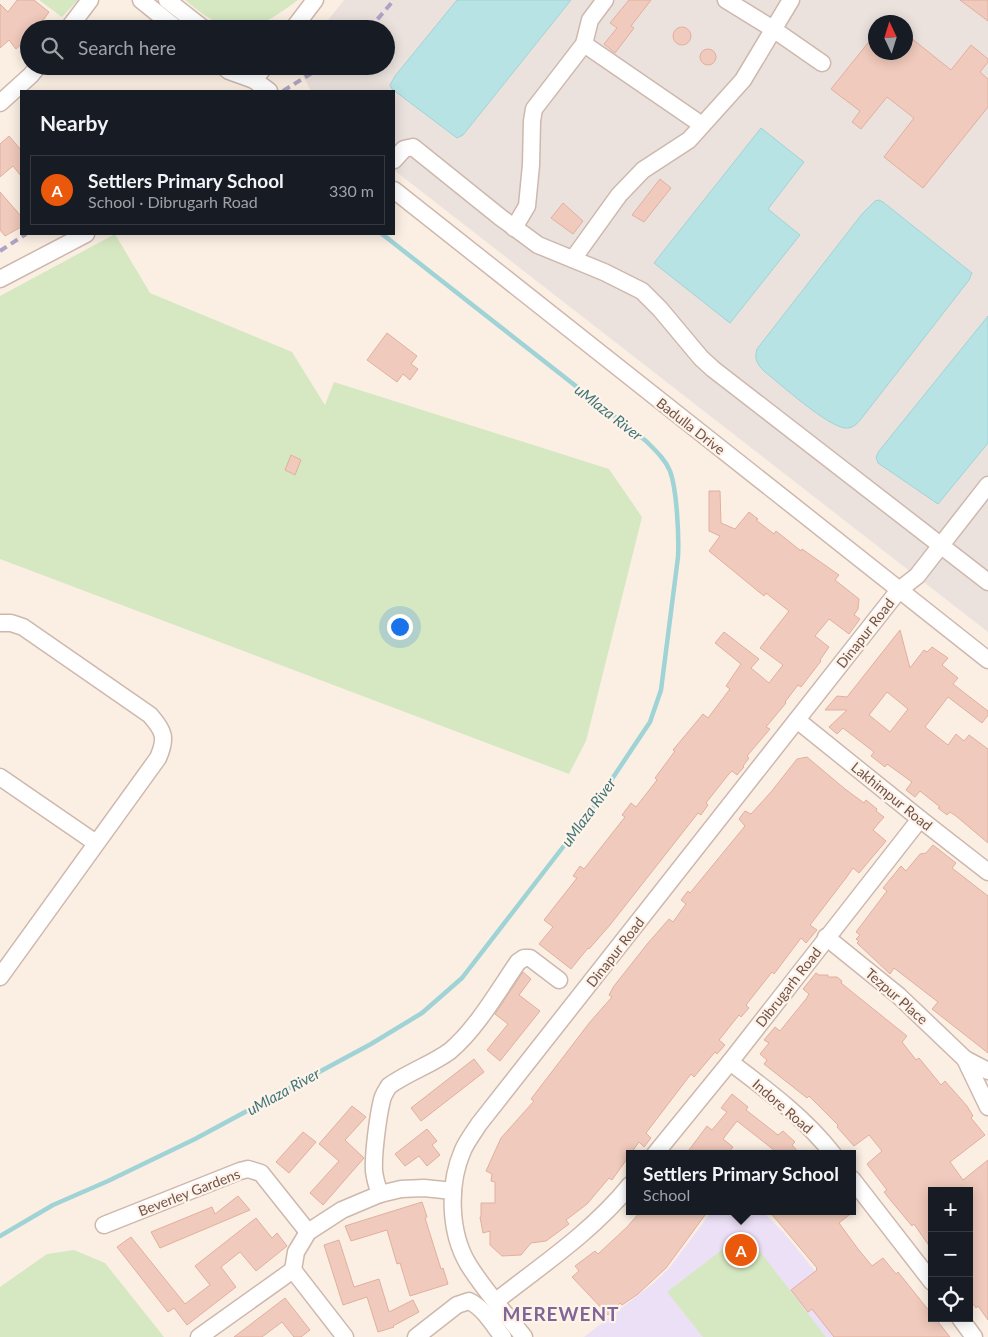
<!DOCTYPE html>
<html lang="en">
<head>
<meta charset="utf-8">
<style>
  body { margin:0; font-family:Lato,sans-serif; background:#20242c; color:#f1f3f6 }
  .controls { position:absolute; right:15px; bottom:15px; display:grid; overflow:hidden; border-radius:0px; box-shadow:0 2px 12px #0003 }
  .controls button { width:45px; height:45px; display:grid; place-items:center; padding:0; border:0; border-bottom:1px solid #363941; background:#171b24; color:#f1f3f6; font:25px sans-serif }
  .compass { position:absolute; left:868px; top:15px; width:45px; height:45px; border-radius:50%; background:#171b24; box-shadow:0 2px 12px #0003; rotate:356deg }
  .you { position:absolute; left:399px; top:626px; width:18px; height:18px; margin:-12px; border:4px solid #fff; border-radius:50%; background:#1a73e8; box-shadow:0 0 0 8px #1a73e833 }
  .badge { display:grid; place-items:center; width:32px; height:32px; border-radius:50%; background:#ea580c; color:#fff; font-size:16px; font-weight:700 }
  .pin { position:absolute; translate:-50% -50%; border:2px solid #fff; box-shadow:0 1px 5px #0006 }
  .popup { position:absolute; left:626px; top:1150px; width:230px; height:65px; box-sizing:border-box; display:grid; place-content:center; border-radius:0px; background:#171b24; filter:drop-shadow(0 1px 4px #0005); font-size:16px; white-space:nowrap; color:#9ea1a6 }
  .popup b { font-size:19px; color:#f1f3f6 }
  .popup::after { content:''; position:absolute; left:50%; top:100%; margin-left:-10px; border:10px solid transparent; border-top-color:#171b24 }
  .list { margin:0; padding:0; list-style:none }
  h2 { display:flex; justify-content:space-between; align-items:center; height:65px; margin:0; padding:0 20px; font-size:21px }
  h2 small { font-size:16px; font-weight:400; color:#9ea1a6 }
  .list li { display:grid; grid-template-columns:32px 1fr auto; gap:15px; align-items:center; box-sizing:border-box; height:70px; margin:0 10px 10px; padding:0 10px; border:1px solid #363941; border-radius:0px }
  .list b { display:block; font-size:19px; white-space:nowrap }
  .list p { margin:0; font-size:16px; white-space:nowrap; color:#9ea1a6 }
  .list em { font-size:16px; font-style:normal; color:#9ea1a6 }
  .icon { flex:none; width:28px; height:28px; fill:none; stroke:currentColor; stroke-width:2; stroke-linecap:round; stroke-linejoin:round }
  .map { position:relative; flex:none; width:988px; height:1337px; overflow:hidden }
  .search { position:absolute; background:#171b24; box-shadow:0 2px 12px #0003; left:20px; top:20px; width:375px; height:55px; display:flex; align-items:center; gap:12px; box-sizing:border-box; padding:0 18px; border-radius:28px; color:#9ea1a6; font-size:19px }
  .panel { position:absolute; background:#171b24; box-shadow:0 2px 12px #0003; left:20px; top:90px; width:375px; height:145px; border-radius:0px }
  .map>svg:first-child { display:block }
  .industrial { fill:#ebe2de; fill-rule:evenodd }
  .education { fill:#ece0f7 }
  .green { fill:#d6e8c2 }
  .water { fill:#b8e3e4; stroke:#9fd3d5 }
  .lines { fill:none; stroke-linecap:round; stroke-linejoin:round }
  .stream { stroke:#9fd3d5; stroke-width:4.5 }
  .building { fill:#f0cabc; stroke:#e2af9d; fill-rule:evenodd }
  .minor-casing { stroke:#ceb8ad; stroke-width:19 }
  .minor { stroke:#fff; stroke-width:16 }
  .rail { stroke:#b0a2c4; stroke-width:4; stroke-dasharray:8 5; stroke-linecap:butt }
  .labels { text-anchor:middle; dominant-baseline:central; stroke-width:4.5; stroke-linejoin:round; paint-order:stroke }
  .street-label { font-size:14px; fill:#72544a; stroke:#fef3e9 }
  .water-label { font-size:15px; font-style:italic; fill:#3f7578; stroke:#fef3e9 }
  .district-label { font-size:19px; font-weight:bold; letter-spacing:1px; fill:#806696; stroke:#fef3e9 }
</style>
</head>
<body>
<div class="map">
<svg width="988" height="1337" viewBox="0 0 988 1337">
  <rect width="100%" height="100%" fill="#fbefe3"/>
  <path class="industrial" d="M344,0H988V632L394,170V91H311L298,66H386V29H321ZM876,22H906V52H876Z"/>
  <path class="education" d="M712,1211H762L784,1233L869,1337H584L655,1282L670,1267Z"/>
  <g class="green">
    <path d="M39,0H78L62,17Z"/>
    <path d="M185,0H298C249,36 234,41 185,0Z"/>
    <path d="M115,234L150,293L292,352L325,405L334,382L609,469L642,517L586,741L569,774L0,559V296Z"/>
    <path d="M745,1232L826,1337H703L667,1292Z"/>
    <path d="M74,1250L105,1263L164,1337H0V1287L47,1254Z"/>
  </g>
  <g class="water">
    <path d="M457,0H571L463,135L457,138L392,89L390,85L395,76Z"/>
    <path d="M761,128L804,162L768,209L800,235L730,323L654,263Z"/>
    <path d="M879,200L883,202L972,273L969,280L861,419C857,424 852,429 845,428C827,426 780,384 764,371C757,364 754,359 757,349L862,214L875,201Z"/>
    <path d="M988,316V443L938,504L878,463L876,457L879,451Z"/>
  </g>
  <g class="lines">
    <path class="stream" d="M0,1236L53,1205L108,1181L195,1139L371,1044L422,1013L462,978L590,812L650,722L661,690L678,557C679,536 677,490 670,471C665,459 655,450 646,441L382,234"/>
  </g>
  <g class="building">
    <path d="M17,0H34L49,12L37,29H29V37L16,49L9,40L0,48V4L8,12Z"/>
    <path d="M629,0H651L631,26L634,28L615,53L604,44L617,28L610,23Z"/>
    <path d="M960,0H988V21Z"/>
    <circle cx="682" cy="36" r="9"/>
    <path d="M876,33V52H906V34L951,70L971,45L988,59V62L980,72L988,79V107L923,188L884,157L914,118L887,97L861,129L852,122L860,111L831,89Z"/>
    <circle cx="708" cy="57" r="8"/>
    <path d="M9,136L21,150V176L13,166L0,177V144Z"/>
    <path d="M660,179L671,188L644,222L632,215Z"/>
    <path d="M0,192L21,216V227L5,236L0,230Z"/>
    <path d="M563,203L583,221L573,234L551,218Z"/>
    <path d="M387,333L417,356L411,364L418,369L410,380L403,374L397,382L367,360Z"/>
    <path d="M291,455L301,460L295,475L285,470Z"/>
    <path d="M709,491H720L721,523L735,529L749,512L758,519L756,520L774,534L776,531L801,551L802,549L839,575L835,580L859,599L858,609L854,615L860,619L849,634L829,619L815,636L829,647L820,660L821,661L801,687L798,685L785,702L786,703L766,727L770,729L747,756L749,758L743,766L744,767L737,775L732,771L728,775L706,803L708,805L701,815L698,813L610,925L589,949L588,948L571,969L539,944L553,927L544,920L577,878L573,876L580,866L584,869L625,817L622,815L631,803L636,807L657,780L655,778L675,751L673,750L703,714L708,718L730,689L726,686L741,664L715,643L724,632L759,659L751,668L769,683L783,665L760,648L789,611L766,593L764,596L709,551L720,536L709,531Z"/>
    <path d="M900,630L910,668L924,650L927,652L932,647L948,658L942,665L958,678L953,684L988,711V715L982,723L948,697L925,727L948,745L956,734L964,741L969,735L988,749V843L956,816L950,812L947,815L938,808L940,807L920,791L915,797L906,790L912,782L887,764L885,767L871,756L874,752L843,728L837,734L829,727L847,710H825L837,696L847,697ZM887,692L908,709L890,732L869,715Z"/>
    <path d="M807,757L845,789L864,803L866,800L877,809L876,811L884,817L873,830L886,841L859,873L853,868L846,878L810,925L817,930L806,943L801,938L774,974L772,972L746,1005L749,1008L741,1017L739,1015L719,1040L725,1045L717,1054L715,1052L694,1077L691,1074L646,1133L651,1138L644,1147L639,1142L612,1180L609,1178L587,1204L566,1220L569,1224L546,1241L531,1243L521,1255L502,1256L490,1245V1231L483,1233L480,1217H481V1203H495V1182L491,1181L492,1174L486,1171L501,1138L534,1101L531,1099L590,1022L612,997L609,995L614,986L648,943L669,919L673,922L686,904L681,900L688,891L690,893L745,826L739,819L745,811L751,814L771,792L797,759Z"/>
    <path d="M933,845L956,863L952,868L988,896V1053L932,1009L938,1002L894,968L890,974L857,943L859,941L856,939L860,935L856,932L887,891L883,888L901,866L906,871L920,854L926,853Z"/>
    <path d="M523,972L531,979L519,995L540,1011L500,1061L487,1050L508,1024L495,1014Z"/>
    <path d="M816,973L819,975H828V977H837L842,981L841,983L907,1036L902,1042L916,1060L919,1058L941,1085L945,1081L967,1106L973,1116L971,1118L985,1135L950,1162L963,1180L988,1160V1320L978,1306L976,1308L969,1299V1191H932V1250L914,1224L912,1226L892,1202L884,1192L887,1190L867,1164L882,1151L869,1135L854,1146L837,1127L838,1125L809,1096L807,1098L764,1064L767,1060L760,1054L769,1043L764,1040L775,1027L780,1031L806,999L809,994L803,989Z"/>
    <path d="M474,1059L484,1072L421,1121L411,1108Z"/>
    <path d="M732,1094L748,1107L746,1110L778,1135L783,1131L795,1142L792,1145L800,1154H779L737,1121L723,1139L733,1147L728,1154H686L707,1126L712,1130L727,1112L721,1108Z"/>
    <path d="M352,1106L366,1117L345,1140L364,1158L323,1205L310,1193L339,1161L319,1144Z"/>
    <path d="M427,1129L437,1141L432,1145L440,1155L427,1166L419,1156L405,1166L395,1154Z"/>
    <path d="M303,1132L316,1142L289,1173L276,1162Z"/>
    <path d="M238,1196L250,1210L160,1248L151,1232L212,1207L215,1214Z"/>
    <path d="M422,1202L427,1217L425,1218L441,1269L443,1268L448,1284L410,1296L400,1263L397,1264L387,1230L351,1241L345,1226Z"/>
    <path d="M641,1211H708L666,1268L638,1294L622,1305L620,1303L608,1315L572,1277L579,1271L575,1266L595,1251L598,1254L627,1227Z"/>
    <path d="M769,1211H854L839,1223L858,1249L872,1266L883,1258L896,1274L898,1272L926,1307L932,1314V1318H935L950,1337H834L812,1309L808,1312L791,1290L817,1270L816,1269L817,1268Z"/>
    <path d="M256,1218L272,1238L277,1233L287,1246L256,1271L240,1252L221,1267L236,1287L187,1325L174,1308L168,1312L117,1247L131,1237L185,1304L210,1285L195,1266Z"/>
    <path d="M339,1240L354,1287L379,1279L389,1312L413,1300L419,1312L393,1326L394,1327L378,1332L367,1297L343,1305L324,1245Z"/>
    <path d="M285,1298L310,1330L301,1337H294L282,1322L262,1337H234Z"/>
  </g>
  <g class="lines">
    <g class="minor-casing">
      <g id="minor">
        <path d="M141,0L177,29"/>
        <path d="M167,0L204,29"/>
        <path d="M726,0L773,29L822,63"/>
        <path d="M68,29L90,0"/>
        <path d="M293,29L315,0"/>
        <path d="M584,44L702,125"/>
        <path d="M223,66L229,71L254,80"/>
        <path d="M245,66L254,80L269,91"/>
        <path d="M254,80L265,66"/>
        <path d="M0,103L31,75L38,66"/>
        <path d="M394,160L404,149L413,147L500,217L538,245L604,272L642,291L660,309L701,358L713,369L988,582"/>
        <path d="M394,190L988,660"/>
        <path d="M514,228L527,206L531,165L532,121L534,109L584,44L590,20L605,0"/>
        <path d="M573,259L619,195L643,170L689,140L743,80L791,0"/>
        <path d="M0,279L86,234"/>
        <path d="M0,623H11L23,627L150,715C164,731 167,738 158,758L0,977"/>
        <path d="M797,720L920,819L988,872"/>
        <path d="M0,777L96,843"/>
        <path d="M826,937L899,996L965,1059"/>
        <path d="M730,1062C767,1090 804,1117 833,1154"/>
        <path d="M988,1071L965,1059L988,1107"/>
        <path d="M655,1154L730,1062L920,819"/>
        <path d="M852,1179L932,1282"/>
        <path d="M380,1194C377,1186 375,1179 374,1171C373,1154 378,1116 382,1100C383,1095 386,1091 389,1086C408,1072 431,1065 450,1051C477,1028 498,991 518,962L524,958H530L559,980"/>
        <path d="M104,1225L240,1171L248,1169L261,1173L308,1232"/>
        <path d="M496,1301C542,1265 593,1231 630,1185"/>
        <path d="M960,1318L974,1337"/>
        <path d="M199,1337L293,1270"/>
        <path d="M345,1337L293,1270L296,1252L308,1232L342,1210L380,1194L401,1189L424,1188L453,1191"/>
        <path d="M416,1337L457,1305L469,1301C484,1308 493,1325 503,1337"/>
        <path d="M524,1337C505,1313 484,1290 468,1264C449,1232 448,1184 463,1150C467,1141 474,1132 479,1124L899,590L917,576L988,485"/>
      </g>
    </g>
    <use href="#minor" class="minor"/>
    <g class="rail">
      <path d="M369,29L394,0"/>
      <path d="M283,91L323,66"/>
      <path d="M0,251L26,234"/>
    </g>
  </g>
  <g class="labels">
    <g class="street-label">
      <text transform="translate(691 426) rotate(38)">Badulla Drive</text>
      <text transform="translate(865 633) rotate(-52)">Dinapur Road</text>
      <text transform="translate(892 796) rotate(39)">Lakhimpur Road</text>
      <text transform="translate(615 952) rotate(-52)">Dinapur Road</text>
      <text transform="translate(788 987) rotate(-52)">Dibrugarh Road</text>
      <text transform="translate(897 996) rotate(41)">Tezpur Place</text>
      <text transform="translate(783 1106) rotate(41)">Indore Road</text>
      <text transform="translate(189 1192) rotate(-21)">Beverley Gardens</text>
    </g>
    <g class="water-label">
      <text transform="translate(609 412) rotate(38)">uMlaza River</text>
      <text transform="translate(588 812) rotate(-54)">uMlaza River</text>
      <text transform="translate(283 1091) rotate(-29)">uMlaza River</text>
    </g>
    <g class="district-label">
      <text x="561" y="1313">MEREWENT</text>
    </g>
  </g>
</svg>
<div class="controls">
<button>+</button>
<button>−</button>
<button><svg class="icon" aria-label="locate" viewBox="0 0 24 24"><circle cx="12" cy="12" r="6"/><path d="M12 2v4M12 18v4M2 12h4M18 12h4"/></svg></button>
</div>
<svg class="compass" viewBox="-18 -18 36 36"><path d="M0-13l5 13h-10z" fill="#e53935"/><path d="M0 13l5-13h-10z" fill="#9ea1a6"/></svg>
<div class="you"></div>
<div class="pin badge" style="left:741px;top:1250px">A</div>
<div class="popup"><b>Settlers Primary School</b>School</div>
<div class="search"><svg class="icon" aria-label="search" viewBox="0 0 24 24"><circle cx="10" cy="10" r="6"/><path d="M15 15l6 6"/></svg>Search here</div>
<section class="panel">
<h2>Nearby<small></small></h2>
<ul class="list">
<li><span class="badge">A</span><div><b>Settlers Primary School</b><p>School · Dibrugarh Road</p></div><em>330 m</em></li>
</ul>
</section>
</div>
</body>
</html>
